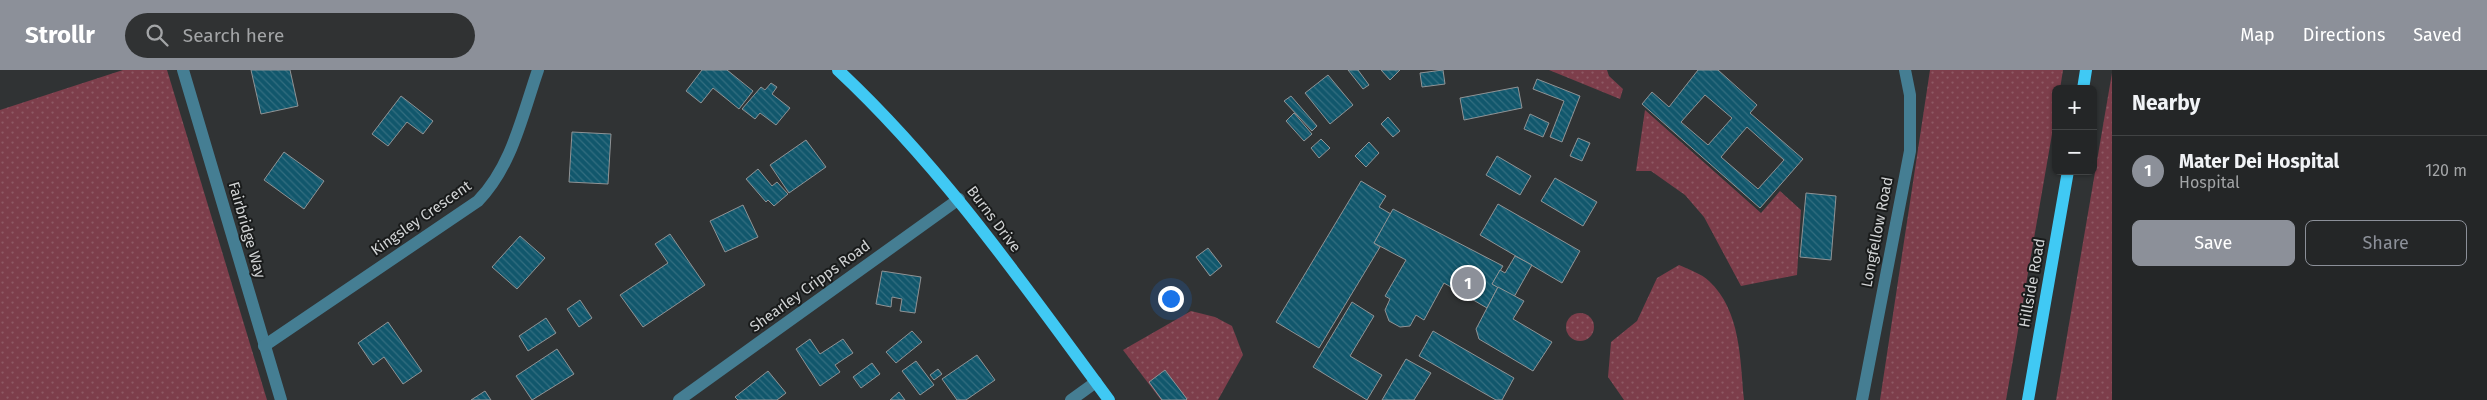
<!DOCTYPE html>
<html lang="en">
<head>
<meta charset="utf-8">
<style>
  body { margin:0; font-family:"Fira Sans",sans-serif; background:#303233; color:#f1f3f6 }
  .controls { position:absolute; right:15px; top:15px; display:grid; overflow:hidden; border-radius:8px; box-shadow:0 1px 4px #0004 }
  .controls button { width:45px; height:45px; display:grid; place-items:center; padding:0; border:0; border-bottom:1px solid #414344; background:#242627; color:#f1f3f6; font:25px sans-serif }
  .you { position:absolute; left:1170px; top:228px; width:18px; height:18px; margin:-12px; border:4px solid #fff; border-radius:50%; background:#1a73e8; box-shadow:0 0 0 8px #1a73e833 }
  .badge { display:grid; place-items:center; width:32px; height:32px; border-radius:50%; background:#8c9099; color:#fff; font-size:16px; font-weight:700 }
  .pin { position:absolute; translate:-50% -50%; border:2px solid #fff; box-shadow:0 1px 5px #0006 }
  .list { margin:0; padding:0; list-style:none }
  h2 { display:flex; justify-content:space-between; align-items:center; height:65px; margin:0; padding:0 20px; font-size:21px }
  h2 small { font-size:16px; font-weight:400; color:#a3a5a7 }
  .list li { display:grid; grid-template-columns:32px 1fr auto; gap:15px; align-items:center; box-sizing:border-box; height:70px; padding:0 20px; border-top:1px solid #414344 }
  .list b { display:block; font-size:19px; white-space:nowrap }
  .list p { margin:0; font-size:16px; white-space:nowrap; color:#a3a5a7 }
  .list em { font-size:16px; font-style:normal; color:#a3a5a7 }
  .actions { display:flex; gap:10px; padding:15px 20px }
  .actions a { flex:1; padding:11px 0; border:1px solid #8c9099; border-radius:8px; text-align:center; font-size:18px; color:#8c9099 }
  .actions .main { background:#8c9099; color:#fff }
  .icon { flex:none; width:28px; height:28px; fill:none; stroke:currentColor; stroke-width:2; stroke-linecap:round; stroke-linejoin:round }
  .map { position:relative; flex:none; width:2112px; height:330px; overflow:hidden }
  header { display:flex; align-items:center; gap:30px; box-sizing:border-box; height:70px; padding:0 25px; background:#8c9099; color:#fff }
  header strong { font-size:24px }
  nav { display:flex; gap:28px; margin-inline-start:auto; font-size:18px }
  .search { width:350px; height:45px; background:#303233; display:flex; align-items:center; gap:12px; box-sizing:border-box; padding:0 18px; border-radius:28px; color:#a3a5a7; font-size:19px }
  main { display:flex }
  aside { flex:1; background:#242627 }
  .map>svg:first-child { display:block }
  .grass { fill:url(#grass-dots) }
  .building { fill:url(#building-back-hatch); stroke:#909395; fill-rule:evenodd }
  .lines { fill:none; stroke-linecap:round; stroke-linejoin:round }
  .minor { stroke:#457e93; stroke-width:12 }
  .major { stroke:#40c9f4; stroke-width:12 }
  .labels { text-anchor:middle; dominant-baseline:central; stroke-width:4; stroke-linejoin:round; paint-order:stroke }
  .street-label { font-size:15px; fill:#d1d3d4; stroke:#191b1b }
</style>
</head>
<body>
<header>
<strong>Strollr</strong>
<div class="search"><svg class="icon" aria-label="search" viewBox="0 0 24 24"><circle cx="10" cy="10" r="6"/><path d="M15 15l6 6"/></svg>Search here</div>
<nav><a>Map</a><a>Directions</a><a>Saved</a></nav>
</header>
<main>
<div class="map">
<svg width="2112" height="330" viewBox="0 0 2112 330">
  <defs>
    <pattern id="grass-dots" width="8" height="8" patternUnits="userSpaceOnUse" patternTransform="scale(1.25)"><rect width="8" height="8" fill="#7d3e4b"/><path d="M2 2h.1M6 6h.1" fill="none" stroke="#8e5964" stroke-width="1.8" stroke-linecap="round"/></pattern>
    <pattern id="building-back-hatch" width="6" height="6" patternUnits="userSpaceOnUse" patternTransform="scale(1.25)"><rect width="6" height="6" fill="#11576c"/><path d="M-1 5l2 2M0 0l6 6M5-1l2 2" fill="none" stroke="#336e80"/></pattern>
  </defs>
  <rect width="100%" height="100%" fill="#303334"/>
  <g class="grass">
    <path d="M123,0H167L267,330H0V40Z"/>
    <path d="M1549,0H1607L1609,6L1623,19L1620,29Z"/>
    <path d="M1930,0H2063L2060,19H2056V41L2006,330H1880Z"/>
    <path d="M2112,3V330H2056Z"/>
    <path d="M1645,40L1761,143L1780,121L1801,140L1797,205L1741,216L1704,147L1685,125L1651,101H1636Z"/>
    <path d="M1679,195C1688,199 1702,204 1709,211C1741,241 1740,289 1744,330H1624L1608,307L1611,272L1637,251L1657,208Z"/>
    <path d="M1191,241L1215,247L1232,256L1243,285L1218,330H1161L1123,280Z"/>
    <circle cx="1580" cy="257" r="14"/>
  </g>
  <g class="building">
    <path d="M251,0H290L298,36L261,44Z"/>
    <path d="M702,0H727L753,21L739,39L713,18L701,33L686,21Z"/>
    <path d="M1348,0H1358L1369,15L1363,19Z"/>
    <path d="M1381,0H1400L1390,10Z"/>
    <path d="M1443,0L1445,14L1422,17L1420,3Z"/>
    <path d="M1698,0H1718L1757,35L1750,43L1803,89L1760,138L1642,34L1652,22L1669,37ZM1705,25L1732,48L1708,75L1681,52ZM1747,57L1784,90L1758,119L1721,87Z"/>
    <path d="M1328,5L1353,35L1330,54L1305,23Z"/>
    <path d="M1537,9L1580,26L1562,72L1550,67L1564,31L1533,19Z"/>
    <path d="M771,13L777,17L772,24L790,38L776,55L760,43L755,49L742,39L761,17L765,20Z"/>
    <path d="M1518,17L1522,38L1464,50L1460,28Z"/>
    <path d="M401,26L433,51L423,64L407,52L388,76L372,64Z"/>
    <path d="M1291,26L1317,56L1312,61L1284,31Z"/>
    <path d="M1294,43L1312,64L1304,71L1286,51Z"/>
    <path d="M1530,44L1549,53L1543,67L1524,59Z"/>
    <path d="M1388,47L1400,61L1393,67L1381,54Z"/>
    <path d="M572,62L611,64L608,114L569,112Z"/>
    <path d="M1578,68L1590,73L1582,91L1570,86Z"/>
    <path d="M1321,69L1330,78L1319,88L1311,78Z"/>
    <path d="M806,70L826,97L789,123L770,95Z"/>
    <path d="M1369,72L1379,83L1366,97L1355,86Z"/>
    <path d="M284,82L324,111L304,139L264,110Z"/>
    <path d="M1497,86L1531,106L1520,125L1486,105Z"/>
    <path d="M758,99L772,116L777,112L788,124L774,136L768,130L766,132L746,109Z"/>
    <path d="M1555,108L1597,132L1583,156L1541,131Z"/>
    <path d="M1361,111L1386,126L1379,137L1391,144L1374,173L1380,177L1319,278L1276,252Z"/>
    <path d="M1806,123L1836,126L1831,190L1800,187Z"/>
    <path d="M1498,134L1580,181L1562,213L1480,165Z"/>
    <path d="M743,135L758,167L725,182L710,151Z"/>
    <path d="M1393,139L1503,196L1492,214L1498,217L1487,238L1444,213L1424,250L1416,245L1410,256L1400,257L1389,251L1385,240L1390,229L1385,226L1406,190L1374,173Z"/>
    <path d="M670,164L705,215L643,257L620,225L668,193L655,174Z"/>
    <path d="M520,166L545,188L517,219L492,197Z"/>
    <path d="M1208,178L1222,196L1210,206L1196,187Z"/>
    <path d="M1515,186L1532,195L1514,227L1492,214L1500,200L1505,203Z"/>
    <path d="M882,201L921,207L915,243L900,241L902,229L892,227L891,237L876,234Z"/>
    <path d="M1498,217L1524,231L1513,249L1552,272L1533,301L1479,269L1476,259Z"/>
    <path d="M580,230L592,248L579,257L567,239Z"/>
    <path d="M1352,232L1374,246L1350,286L1382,305L1367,330L1313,297Z"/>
    <path d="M546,248L556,263L528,281L519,266Z"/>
    <path d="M388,252L422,301L403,314L384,287L373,295L358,273Z"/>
    <path d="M912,261L922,272L896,293L886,282Z"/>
    <path d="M1433,261L1514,308L1502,330H1496L1419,286Z"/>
    <path d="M810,269L820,284L843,269L853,283L835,295L840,302L820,316L796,279Z"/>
    <path d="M557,279L574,304L532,330L516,306Z"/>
    <path d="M977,285L995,310L966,330H957L942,309Z"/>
    <path d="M1406,289L1431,303L1414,330H1382Z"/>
    <path d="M916,291L934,315L920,325L902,301Z"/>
    <path d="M872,293L880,304L861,318L853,307Z"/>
    <path d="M938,299L942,304L934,310L930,305Z"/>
    <path d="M1165,300L1187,329L1186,330H1162L1149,312Z"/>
    <path d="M768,301L786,323L777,330H738L735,327Z"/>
    <path d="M485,321L491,330H471Z"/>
    <path d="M899,322L905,330H890Z"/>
  </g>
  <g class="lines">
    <g class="minor">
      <path d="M183,0L281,330"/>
      <path d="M264,276L478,131C512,96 522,46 538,0"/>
      <path d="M679,330L959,129"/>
      <path d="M1071,330L1096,312"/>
      <path d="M1862,330L1910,81V25L1905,0"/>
    </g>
    <g class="major">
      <path d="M838,0C943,98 1024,215 1109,330"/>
      <path d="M2083,19L2086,0"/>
      <path d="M2028,330L2068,101"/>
    </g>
  </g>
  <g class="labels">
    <g class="street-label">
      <text transform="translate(421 148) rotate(-35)">Kingsley Crescent</text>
      <text transform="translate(994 149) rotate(53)">Burns Drive</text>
      <text transform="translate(247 160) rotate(74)">Fairbridge Way</text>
      <text transform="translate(1877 162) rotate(-79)">Longfellow Road</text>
      <text transform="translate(2032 213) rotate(-80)">Hillside Road</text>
      <text transform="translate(810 216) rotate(-36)">Shearley Cripps Road</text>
    </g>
  </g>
</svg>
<div class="controls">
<button>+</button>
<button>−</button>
</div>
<div class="you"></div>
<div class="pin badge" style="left:1468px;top:213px">1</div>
</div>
<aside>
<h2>Nearby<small></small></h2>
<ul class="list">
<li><span class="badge">1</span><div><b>Mater Dei Hospital</b><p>Hospital</p></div><em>120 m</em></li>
</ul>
<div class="actions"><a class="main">Save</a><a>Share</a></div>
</aside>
</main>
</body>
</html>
